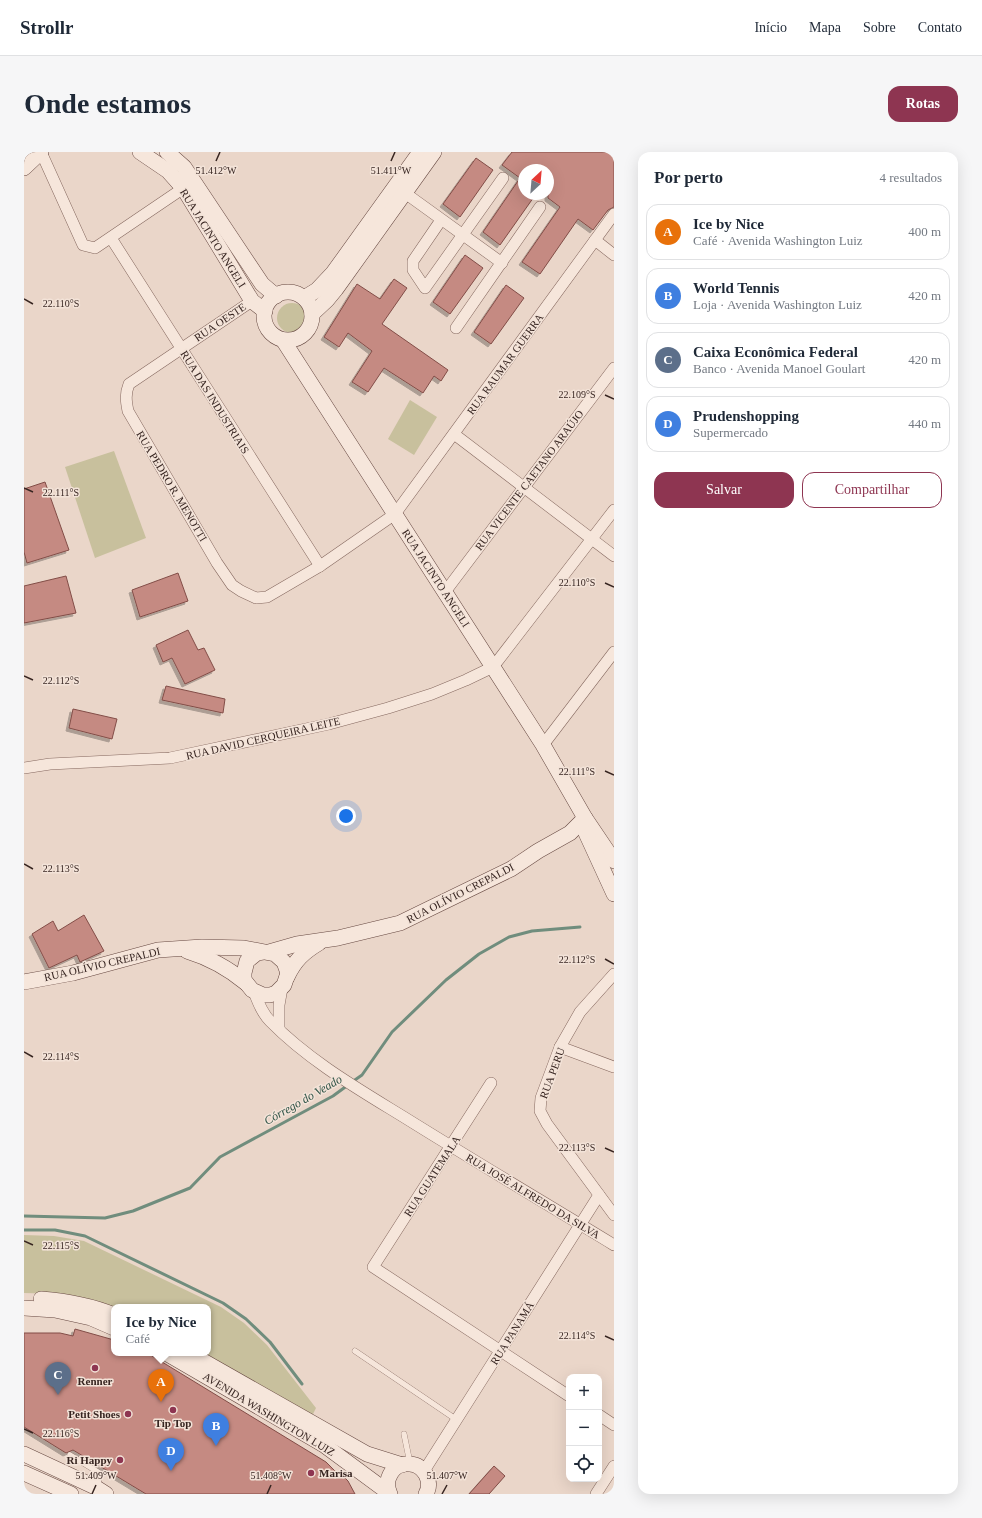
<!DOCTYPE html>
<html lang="pt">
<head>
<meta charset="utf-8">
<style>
  body { margin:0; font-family:"Times New Roman",serif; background:#f6f6f7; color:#1f2937 }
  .controls { position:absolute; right:12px; bottom:12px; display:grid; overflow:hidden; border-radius:8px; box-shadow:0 4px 16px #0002 }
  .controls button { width:36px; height:36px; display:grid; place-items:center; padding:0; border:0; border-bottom:1px solid #e0e1e3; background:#fff; color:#1f2937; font:20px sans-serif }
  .compass { position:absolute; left:494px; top:12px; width:36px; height:36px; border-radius:50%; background:#fff; box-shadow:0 4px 16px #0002; rotate:26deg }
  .you { position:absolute; left:322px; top:664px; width:14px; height:14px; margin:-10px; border:3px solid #fff; border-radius:50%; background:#1a73e8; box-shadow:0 0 0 6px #1a73e833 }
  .badge { display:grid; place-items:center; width:26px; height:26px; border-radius:50%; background:#8e3551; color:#fff; font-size:13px; font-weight:700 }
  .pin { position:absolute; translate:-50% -33px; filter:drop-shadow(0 1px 2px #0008) }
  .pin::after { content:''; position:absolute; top:21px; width:14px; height:12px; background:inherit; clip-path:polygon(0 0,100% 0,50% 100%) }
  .popup { position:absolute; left:87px; top:1152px; width:100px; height:52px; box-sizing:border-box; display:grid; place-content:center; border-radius:8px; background:#fff; filter:drop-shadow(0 1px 3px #0005); font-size:13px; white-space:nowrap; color:#747a83 }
  .popup b { font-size:15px; color:#1f2937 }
  .popup::after { content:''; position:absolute; left:50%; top:100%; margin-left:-8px; border:8px solid transparent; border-top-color:#fff }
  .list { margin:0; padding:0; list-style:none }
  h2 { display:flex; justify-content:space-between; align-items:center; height:52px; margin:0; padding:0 16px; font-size:17px }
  h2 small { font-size:13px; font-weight:400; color:#747a83 }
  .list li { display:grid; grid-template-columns:26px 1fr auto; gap:12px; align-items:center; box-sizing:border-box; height:56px; margin:0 8px 8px; padding:0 8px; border:1px solid #e0e1e3; border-radius:12px }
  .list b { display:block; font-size:15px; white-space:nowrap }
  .list p { margin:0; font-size:13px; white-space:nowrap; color:#747a83 }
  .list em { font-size:13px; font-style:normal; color:#747a83 }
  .actions { display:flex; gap:8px; padding:12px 16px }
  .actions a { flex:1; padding:9px 0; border:1px solid #8e3551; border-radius:12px; text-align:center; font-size:14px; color:#8e3551 }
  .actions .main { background:#8e3551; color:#fff }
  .icon { flex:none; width:22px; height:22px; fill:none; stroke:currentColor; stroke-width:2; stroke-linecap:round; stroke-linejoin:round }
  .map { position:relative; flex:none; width:590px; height:1342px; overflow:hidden; border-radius:12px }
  header { display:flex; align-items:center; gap:24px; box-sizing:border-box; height:56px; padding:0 20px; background:#fff; border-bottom:1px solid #e0e1e3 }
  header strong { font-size:19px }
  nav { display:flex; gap:22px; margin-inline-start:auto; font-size:14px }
  .intro { display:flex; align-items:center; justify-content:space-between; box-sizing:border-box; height:96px; padding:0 24px }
  h1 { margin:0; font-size:28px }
  .button { padding:10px 18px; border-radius:12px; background:#8e3551; color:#fff; font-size:14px; font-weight:700 }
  main { display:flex; gap:24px; padding:0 24px }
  aside { flex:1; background:#fff; border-radius:12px; box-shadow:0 4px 16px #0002 }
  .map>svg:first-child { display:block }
  .green { fill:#c8c09d }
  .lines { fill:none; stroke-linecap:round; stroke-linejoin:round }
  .stream { stroke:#708d7d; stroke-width:3 }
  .building { fill:#c58a82; stroke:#824d47; filter:url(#shadow) }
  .lane-casing { stroke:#85685f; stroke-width:6 }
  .street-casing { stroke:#85685f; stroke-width:12 }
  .secondary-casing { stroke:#674942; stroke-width:16 }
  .lane { stroke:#f6e6db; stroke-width:5.5 }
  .street { stroke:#f6e6db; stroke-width:11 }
  .secondary { stroke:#f6e6db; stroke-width:15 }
  .ticks { fill:none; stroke:#372521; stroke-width:1.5 }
  .poi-dot { fill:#8e3551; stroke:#f3e3d8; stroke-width:1.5 }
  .labels { text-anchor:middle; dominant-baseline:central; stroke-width:3; stroke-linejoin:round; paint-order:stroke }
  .street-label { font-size:11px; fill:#372521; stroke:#f3e3d8 }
  .poi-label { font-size:11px; font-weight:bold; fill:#372521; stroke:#f3e3d8 }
  .water-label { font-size:12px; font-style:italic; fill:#325548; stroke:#f3e3d8 }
  .ticks-label { font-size:10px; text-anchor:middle; fill:#372521; stroke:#f3e3d8; stroke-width:3; stroke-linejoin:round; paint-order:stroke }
</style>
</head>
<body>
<header>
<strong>Strollr</strong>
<nav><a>Início</a><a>Mapa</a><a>Sobre</a><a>Contato</a></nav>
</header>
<div class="intro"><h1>Onde estamos</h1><a class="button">Rotas</a></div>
<main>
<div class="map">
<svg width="590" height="1342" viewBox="0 0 590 1342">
  <defs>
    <filter id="shadow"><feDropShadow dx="-3" dy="3" stdDeviation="0" flood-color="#0004"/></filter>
  </defs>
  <rect width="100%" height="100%" fill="#ead6c9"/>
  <g class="green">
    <circle cx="268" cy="166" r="15"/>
    <path d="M386,248L413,265L390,303L364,287Z"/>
    <path d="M90,299L122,386L71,406L41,315Z"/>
    <path d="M0,1083L30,1084L60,1089L197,1155L220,1171L243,1193L292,1256L288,1264L175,1201H184V1155H90L35,1142L0,1141Z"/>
  </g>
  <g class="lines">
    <g class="stream">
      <path d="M328,930L338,923L368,880L422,828L455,802L485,785L508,779L556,775"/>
      <path d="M0,1064L81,1066L109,1059L166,1036L196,1005L309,944L324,933"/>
      <path d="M0,1078H31L61,1084L199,1151L222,1167L246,1190L278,1232"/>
    </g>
  </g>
  <g class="building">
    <path d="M488,0H590V55L584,58L569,78L554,67L516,122L498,110L536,55L524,46V18H500V42H512L476,93L459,80L496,26L478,13Z"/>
    <path d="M452,6L469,18L436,65L419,52Z"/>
    <path d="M441,103L459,116L426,162L409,150Z"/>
    <path d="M370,127L383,136L358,172L424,218L417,229L410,224L399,241L360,216L344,240L328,230L348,199L324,181L315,195L300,185L333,132L356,147Z"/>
    <path d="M482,133L500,146L467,192L450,180Z"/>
    <path d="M21,330L45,398L3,411L0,400V337Z"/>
    <path d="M154,421L164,449L116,465L108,438Z"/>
    <path d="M42,424L52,461L0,471V434Z"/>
    <path d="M164,478L174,498L180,496L191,518L161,532L148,506L139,510L132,493Z"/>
    <path d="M142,534L201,547L199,561L138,548Z"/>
    <path d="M49,557L93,567L88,587L45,576Z"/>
    <path d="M60,763L80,799L56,810L53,803L25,816L8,782L29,769L34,779Z"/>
    <path d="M51,1177L90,1188V1201H122L125,1202L302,1310L311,1319L318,1323L324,1329L331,1342H122L49,1298L42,1301L0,1275V1181H36L49,1184Z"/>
    <path d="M470,1314L481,1324L465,1342H445Z"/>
  </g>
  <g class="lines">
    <g class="lane-casing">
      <g id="lane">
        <path d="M331,1199L433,1268"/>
        <path d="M380,1282L386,1311"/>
        <path d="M46,1303L74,1320L75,1327L72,1335"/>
      </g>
    </g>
    <g class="street-casing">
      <g id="street">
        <path d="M17,0L59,93L71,96L164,33"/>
        <path d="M381,41L478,111"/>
        <path d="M417,68L389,109V118L401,136L479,26"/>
        <path d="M87,86L296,414"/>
        <path d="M571,88L590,103"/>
        <path d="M228,149L105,232C101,242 102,249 104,259L193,411L208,433L217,439L232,446L243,445L296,414L371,362L590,62"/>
        <path d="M432,176L516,55"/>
        <path d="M430,282L590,404"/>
        <path d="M421,440L590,216"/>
        <path d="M519,593L590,500"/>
        <path d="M0,616L26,612L146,606L305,572L364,556L408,542L442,528L469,515L590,358"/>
        <path d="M590,822L556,860L536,895L517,946L516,959L523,972L590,1063"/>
        <path d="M230,840C234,850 238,861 246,869C285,909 336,938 383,967C452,1010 521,1051 590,1093"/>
        <path d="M255,876V853L258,836"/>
        <path d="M536,895L590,915"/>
        <path d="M467,931L349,1115L545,1244"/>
        <path d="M575,1263L590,1273"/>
        <path d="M400,1319L575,1043"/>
        <path d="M572,1342L590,1314"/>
      </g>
    </g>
    <g class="secondary-casing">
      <g id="secondary">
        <path d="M116,0L144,19L160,37L228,149L241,159"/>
        <path d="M143,0L160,15L238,132L252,144"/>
        <path d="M0,16L17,0"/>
        <circle cx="264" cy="164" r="24"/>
        <path d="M280,146L293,138L309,121L396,0"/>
        <path d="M288,162L303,148L312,137L410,0"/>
        <path d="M259,188L519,593L561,666L590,709"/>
        <path d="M562,681L590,742"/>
        <path d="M163,799C186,806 204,816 222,831"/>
        <path d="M245,800L273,792L314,786L376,771L487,717L514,699L546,681L561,666"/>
        <path d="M263,825C271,808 280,800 295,791"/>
        <path d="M0,830L49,821L134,798L178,795L220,796L251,802L260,810L264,821L260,833L252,841L246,843H239L228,838L220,828V821L223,809L233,801L239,800"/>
        <path d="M17,1147C42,1149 66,1153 90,1163"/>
        <path d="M0,1156L31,1158L67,1166L90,1176"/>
        <path d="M142,1201L300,1293L365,1341"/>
        <path d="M165,1201L343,1302L378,1313"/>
        <path d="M0,1302L71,1335L82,1342"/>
        <path d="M0,1321L47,1342"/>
        <path d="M366,1342C359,1328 369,1310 386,1312C400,1313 409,1329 402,1342"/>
      </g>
    </g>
    <use href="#lane" class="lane"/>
    <use href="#street" class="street"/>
    <use href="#secondary" class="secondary"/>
  </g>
  <path class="ticks" d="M192,9L196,0M367,9L371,0M0,147L9,152M581,243L590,247M0,336L9,340M581,431L590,435M0,524L9,528M581,619L590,623M0,712L9,717M581,807L590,812M0,900L9,905M581,996L590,1000M0,1089L9,1093M581,1184L590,1188M0,1277L9,1281M68,1342L72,1333M243,1342L247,1333M418,1342L423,1333"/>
  <g class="poi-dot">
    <circle cx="71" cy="1216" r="4"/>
    <circle cx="149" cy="1258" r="4"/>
    <circle cx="104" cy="1262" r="4"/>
    <circle cx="96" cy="1308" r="4"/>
    <circle cx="287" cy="1321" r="4"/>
  </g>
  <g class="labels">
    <g class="street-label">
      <text transform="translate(189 86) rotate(58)">RUA JACINTO ANGELI</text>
      <text transform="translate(196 170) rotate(-34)">RUA OESTE</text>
      <text transform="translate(481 212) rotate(-54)">RUA RAUMAR GUERRA</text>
      <text transform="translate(191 250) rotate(58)">RUA DAS INDUSTRIAIS</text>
      <text transform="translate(505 328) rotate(-53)">RUA VICENTE CAETANO ARAÚJO</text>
      <text transform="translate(148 334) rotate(59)">RUA PEDRO R. MENOTTI</text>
      <text transform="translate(412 426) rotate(57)">RUA JACINTO ANGELI</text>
      <text transform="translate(239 586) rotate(-13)">RUA DAVID CERQUEIRA LEITE</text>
      <text transform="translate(436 741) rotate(-27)">RUA OLÍVIO CREPALDI</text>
      <text transform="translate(78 812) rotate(-13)">RUA OLÍVIO CREPALDI</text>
      <text transform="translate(528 921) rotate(-70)">RUA PERU</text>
      <text transform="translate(408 1024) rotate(-57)">RUA GUATEMALA</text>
      <text transform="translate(509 1044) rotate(31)">RUA JOSÉ ALFREDO DA SILVA</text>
      <text transform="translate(488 1181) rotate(-58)">RUA PANAMÁ</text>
      <text transform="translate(245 1262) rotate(31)">AVENIDA WASHINGTON LUIZ</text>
    </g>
    <g class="poi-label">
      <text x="71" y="1229">Renner</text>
      <text x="96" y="1262" text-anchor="end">Petit Shoes</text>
      <text x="149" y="1271">Tip Top</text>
      <text x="88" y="1308" text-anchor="end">Ri Happy</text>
      <text x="295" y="1321" text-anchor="start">Marisa</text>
    </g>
    <g class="water-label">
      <text transform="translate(279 948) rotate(-30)">Córrego do Veado</text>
    </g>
  </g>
  <g class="ticks-label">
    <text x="192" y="22">51.412°W</text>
    <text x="367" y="22">51.411°W</text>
    <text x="37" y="155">22.110°S</text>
    <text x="553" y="246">22.109°S</text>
    <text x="37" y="344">22.111°S</text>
    <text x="553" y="434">22.110°S</text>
    <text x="37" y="532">22.112°S</text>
    <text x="553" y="623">22.111°S</text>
    <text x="37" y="720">22.113°S</text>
    <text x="553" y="811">22.112°S</text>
    <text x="37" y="908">22.114°S</text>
    <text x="553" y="999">22.113°S</text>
    <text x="37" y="1097">22.115°S</text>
    <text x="553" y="1187">22.114°S</text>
    <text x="37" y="1285">22.116°S</text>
    <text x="72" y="1327">51.409°W</text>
    <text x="247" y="1327">51.408°W</text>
    <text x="423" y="1327">51.407°W</text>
  </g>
</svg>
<div class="controls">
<button>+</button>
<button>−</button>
<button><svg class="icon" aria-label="locate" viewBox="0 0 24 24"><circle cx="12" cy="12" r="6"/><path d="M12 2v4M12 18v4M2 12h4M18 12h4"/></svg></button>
</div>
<svg class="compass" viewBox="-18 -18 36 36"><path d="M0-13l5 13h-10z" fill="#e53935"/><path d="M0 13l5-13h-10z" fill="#747a83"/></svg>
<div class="you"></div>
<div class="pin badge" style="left:137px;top:1250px;background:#e8710a">A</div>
<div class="popup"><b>Ice by Nice</b>Café</div>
<div class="pin badge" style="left:192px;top:1294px;background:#3f7fe0">B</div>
<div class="pin badge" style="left:34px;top:1243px;background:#5c6f8a">C</div>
<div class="pin badge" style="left:147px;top:1319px;background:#3f7fe0">D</div>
</div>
<aside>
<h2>Por perto<small>4 resultados</small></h2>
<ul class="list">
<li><span class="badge" style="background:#e8710a">A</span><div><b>Ice by Nice</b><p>Café · Avenida Washington Luiz</p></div><em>400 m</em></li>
<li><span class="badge" style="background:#3f7fe0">B</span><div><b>World Tennis</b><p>Loja · Avenida Washington Luiz</p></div><em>420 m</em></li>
<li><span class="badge" style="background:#5c6f8a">C</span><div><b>Caixa Econômica Federal</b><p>Banco · Avenida Manoel Goulart</p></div><em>420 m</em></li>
<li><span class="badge" style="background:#3f7fe0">D</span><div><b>Prudenshopping</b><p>Supermercado</p></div><em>440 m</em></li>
</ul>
<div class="actions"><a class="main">Salvar</a><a>Compartilhar</a></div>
</aside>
</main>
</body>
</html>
